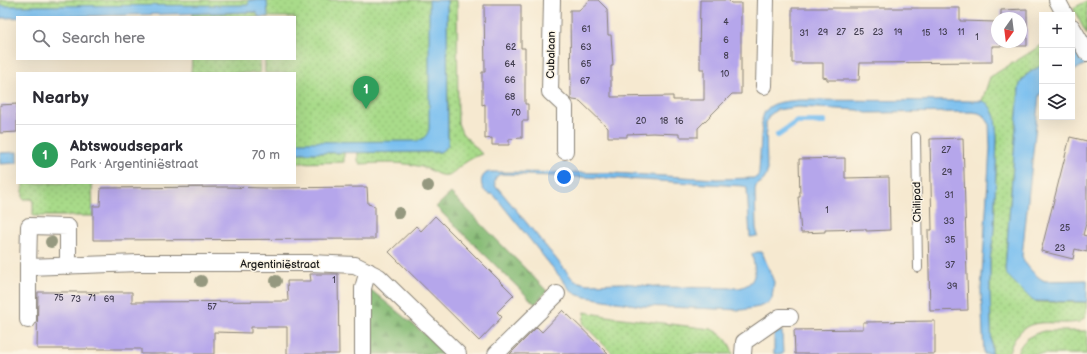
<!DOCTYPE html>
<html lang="en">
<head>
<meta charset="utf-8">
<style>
  body { margin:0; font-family:"Balsamiq Sans",sans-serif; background:#f2f2f3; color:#2b2b33 }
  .controls { position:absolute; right:12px; top:12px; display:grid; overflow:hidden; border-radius:0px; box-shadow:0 4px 16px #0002 }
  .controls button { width:36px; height:36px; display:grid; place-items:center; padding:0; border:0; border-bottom:1px solid #e1e1e2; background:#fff; color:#2b2b33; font:20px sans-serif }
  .compass { position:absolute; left:991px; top:12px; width:36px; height:36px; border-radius:50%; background:#fff; box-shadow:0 4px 16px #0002; rotate:194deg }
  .you { position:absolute; left:564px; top:177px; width:14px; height:14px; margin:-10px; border:3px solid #fff; border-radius:50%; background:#1a73e8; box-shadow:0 0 0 6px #1a73e833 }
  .badge { display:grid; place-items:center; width:26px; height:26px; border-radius:50%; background:#b5179e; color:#fff; font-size:13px; font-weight:700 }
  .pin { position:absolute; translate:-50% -33px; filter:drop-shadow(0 1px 2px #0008) }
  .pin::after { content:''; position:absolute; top:21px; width:14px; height:12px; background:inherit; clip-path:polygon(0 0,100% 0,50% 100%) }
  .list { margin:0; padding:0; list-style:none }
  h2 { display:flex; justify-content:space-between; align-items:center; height:52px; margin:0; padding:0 16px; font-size:17px }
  h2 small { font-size:13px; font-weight:400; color:#7c7c81 }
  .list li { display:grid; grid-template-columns:26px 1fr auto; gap:12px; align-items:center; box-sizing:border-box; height:60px; padding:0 16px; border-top:1px solid #e1e1e2 }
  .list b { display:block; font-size:15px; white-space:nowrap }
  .list p { margin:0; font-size:13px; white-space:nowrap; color:#7c7c81 }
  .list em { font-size:13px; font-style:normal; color:#7c7c81 }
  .icon { flex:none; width:22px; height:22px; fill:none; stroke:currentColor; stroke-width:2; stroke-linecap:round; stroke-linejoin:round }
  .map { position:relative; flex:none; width:1087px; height:354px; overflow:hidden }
  .search { position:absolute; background:#fff; box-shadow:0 4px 16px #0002; left:16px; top:16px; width:280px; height:44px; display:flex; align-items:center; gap:10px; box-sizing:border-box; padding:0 14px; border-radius:0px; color:#7c7c81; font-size:15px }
  .panel { position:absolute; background:#fff; box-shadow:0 4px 16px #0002; left:16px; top:72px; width:280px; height:112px; border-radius:0px }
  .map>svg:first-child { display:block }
  .green { fill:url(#green-dots); stroke:#627c53 }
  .forest { fill:url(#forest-firs); stroke:#516c49 }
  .water { fill:#79bff0; stroke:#4a6e86 }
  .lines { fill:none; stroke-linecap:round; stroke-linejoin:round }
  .stream { stroke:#79bff0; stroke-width:6 }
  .building { fill:#b5a6eb }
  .service-casing { stroke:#898276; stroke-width:10 }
  .minor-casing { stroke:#898276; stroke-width:18 }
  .service { stroke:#fff; stroke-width:8 }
  .minor { stroke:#fff; stroke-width:16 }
  .tree { fill:#95987f }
  .labels { text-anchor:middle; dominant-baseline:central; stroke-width:3; stroke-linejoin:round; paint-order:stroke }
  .number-label { font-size:9px; fill:#423e50 }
  .street-label { font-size:11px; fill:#1c1c1c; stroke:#fcf5e5 }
</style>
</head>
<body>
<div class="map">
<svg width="1087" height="354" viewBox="0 0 1087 354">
  <defs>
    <pattern id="green-dots" width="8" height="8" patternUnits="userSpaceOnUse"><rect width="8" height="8" fill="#a9db8a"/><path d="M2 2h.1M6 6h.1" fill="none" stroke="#91bb76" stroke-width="1.8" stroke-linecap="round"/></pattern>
    <pattern id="forest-firs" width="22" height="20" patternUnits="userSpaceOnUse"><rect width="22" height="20" fill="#86bb76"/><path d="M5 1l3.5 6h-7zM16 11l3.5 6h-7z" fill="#73a066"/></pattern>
  </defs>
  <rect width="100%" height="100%" fill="#fcf5e5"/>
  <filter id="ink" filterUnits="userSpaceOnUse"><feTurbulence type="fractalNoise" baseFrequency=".025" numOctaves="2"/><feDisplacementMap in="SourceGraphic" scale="8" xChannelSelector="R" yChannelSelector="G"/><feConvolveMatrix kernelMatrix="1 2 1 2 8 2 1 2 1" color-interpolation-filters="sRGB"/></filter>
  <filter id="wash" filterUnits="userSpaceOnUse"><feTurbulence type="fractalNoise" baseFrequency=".012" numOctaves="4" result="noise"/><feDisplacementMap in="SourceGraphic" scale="16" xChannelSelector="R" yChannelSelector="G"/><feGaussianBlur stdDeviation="0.9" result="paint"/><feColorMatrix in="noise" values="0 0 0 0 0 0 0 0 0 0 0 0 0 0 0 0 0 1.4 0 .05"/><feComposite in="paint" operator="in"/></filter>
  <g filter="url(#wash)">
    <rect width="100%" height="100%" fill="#f6e9d0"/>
    <g class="green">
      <path d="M0,0H438L437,145L295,148V73H265V59H295V17H264V8L0,11Z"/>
      <path d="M447,0H457L458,123L462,133L482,154C475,156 469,160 463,164C458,167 453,174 448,175C441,177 434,172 428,169C406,161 383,163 360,164L358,161V152H440L448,145Z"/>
      <path d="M1087,1V35L1073,8Z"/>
      <path d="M256,12L259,17H192V14Z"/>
      <path d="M1042,45V65C1032,71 1021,76 1019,88L1005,269L1006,274L1032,300L1038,302H1086C1087,310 1087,317 1080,322C1046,327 1023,310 1008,354H992L990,294V260L994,230L997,137L982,101L990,77Z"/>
      <path d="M192,59H260V73H191Z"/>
      <path d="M344,152V162L295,163V153Z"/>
      <path d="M23,183H92L93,216H33V199H23Z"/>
      <path d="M585,312L606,316L711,329C722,334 730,341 733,354H613L583,324Z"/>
      <path d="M1044,331H1087V354H1017C1021,341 1031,334 1044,331Z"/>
    </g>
    <g class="forest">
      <path d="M451,193L547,291L535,304L436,207Z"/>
      <path d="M371,290L449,354H369Z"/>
    </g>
    <g class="water">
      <path d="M249,0H267L268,17H259L256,12L0,18V6L248,5Z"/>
      <path d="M429,0H447L448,145L445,149L440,152L295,153V142L417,141C424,139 427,136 429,129Z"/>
      <path d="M1087,39V63L1072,72V48Z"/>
      <path d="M1042,65V91L1039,96L1022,256C1024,264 1037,278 1045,281L1087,280V302L1034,301L1032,300L1006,274L1005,269L1019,88C1021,76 1032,71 1042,65Z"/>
      <path d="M799,100L972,101H982L987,103L991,108L995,117L997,137L994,230L990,260V294L992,354H984L981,291L990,148L989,123L984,116L979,113L973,112L866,113L858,110L798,107L776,110L769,116L766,123L767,173C765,181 761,182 756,186L755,190L756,228L758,236L750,237L747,189L746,187L743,186L607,178L501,174C495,176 493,181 496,187L498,188L571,277L575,281L587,284L623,283L660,287L739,288C759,283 755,270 752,254L757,252H762L774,282L772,298L770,302L759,307L742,310L642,306L586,297L578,295L571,291L565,283L494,195C491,194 489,194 487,193C481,189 479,179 485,174C486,173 489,172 491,172L612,173L717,179L755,178L758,176L759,172L762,120C765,101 784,102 799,100Z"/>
      <path d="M17,152V163L0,164V153Z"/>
      <path d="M782,331L783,354H774V334Z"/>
    </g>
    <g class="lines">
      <path class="stream" d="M778,135L797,122H824"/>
    </g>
    <g id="blocks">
      <g class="building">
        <path d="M590,0H598L607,9L608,35H611L613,66H611V97L673,96V100H704V69H700V59H699L700,0H728L731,3H741V94H732L698,128V137H679V134L653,133L627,134V137H608V128L580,101L573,100L571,99L570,10H579Z"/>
        <path d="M484,5H521V48H525V104H528V121H522V138L509,139V145H492V138L485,139V104L482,105V72H485Z"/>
        <path d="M792,8H960V21L997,22V42H1021V18H1001V10L1027,9V46H992V62L860,63L859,80H827V78L823,77V63H792Z"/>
        <path d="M17,104V132L0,133V105Z"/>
        <path d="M1070,137L1087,141V220L1083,235L1087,236V252L1075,249L1073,259L1041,251Z"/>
        <path d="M963,138L968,310L930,311L928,230H932L930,139Z"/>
        <path d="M845,158V178L889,177L890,230L866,231V229L825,230V232L801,233L798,197H800L799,159Z"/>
        <path d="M227,187L265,188L367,187L368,204L375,206V239L93,240V206H100L101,188Z"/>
        <path d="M435,216L514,295L497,312L502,317L479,341L389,252L416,226L421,231Z"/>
        <path d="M310,274H338L339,354H287V327H251V333L214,332V354H141V349H37L38,292H132V302L288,301L287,281H311Z"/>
        <path d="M563,310L608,354H510L537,327L542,332Z"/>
        <path d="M935,321V354H795L794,330L863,329V322Z"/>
      </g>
    </g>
  </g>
  <g filter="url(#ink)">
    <use href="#blocks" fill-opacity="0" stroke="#898276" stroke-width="1"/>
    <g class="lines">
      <g class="service-casing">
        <path id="service" d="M916,137L918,268"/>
      </g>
      <g class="minor-casing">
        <g id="minor">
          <path d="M552,0L550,92L565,106V151"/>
          <path d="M1057,0L1065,15"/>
          <path d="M1072,27L1087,53"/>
          <path d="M764,86L766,0"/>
          <path d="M28,267L29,226L68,227V266"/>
          <path d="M28,320V267L139,263H310L355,265L379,277L458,354"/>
          <path d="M363,354V288L368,271"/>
          <path d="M496,354L557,294"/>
          <path d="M743,354L744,342L780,317H790"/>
        </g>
      </g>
      <use href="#service" class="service"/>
      <use href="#minor" class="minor"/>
    </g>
    <g class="tree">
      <circle cx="428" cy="186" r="6"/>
      <circle cx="399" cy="213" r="6"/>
      <circle cx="51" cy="242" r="6"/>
      <circle cx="201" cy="281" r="6"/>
      <circle cx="276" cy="281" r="6"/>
    </g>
  </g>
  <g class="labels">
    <g class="number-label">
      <text x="726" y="22">4</text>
      <text x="586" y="29">61</text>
      <text x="823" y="32">29</text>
      <text x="841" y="32">27</text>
      <text x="859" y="32">25</text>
      <text x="878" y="32">23</text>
      <text x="898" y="32">19</text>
      <text x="943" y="32">13</text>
      <text x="961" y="32">11</text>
      <text x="804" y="33">31</text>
      <text x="926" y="33">15</text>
      <text x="977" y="37">1</text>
      <text x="726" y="40">6</text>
      <text x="511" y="47">62</text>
      <text x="586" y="47">63</text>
      <text x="726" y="56">8</text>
      <text x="510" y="64">64</text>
      <text x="586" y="64">65</text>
      <text x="725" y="74">10</text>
      <text x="510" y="80">66</text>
      <text x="585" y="81">67</text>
      <text x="510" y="97">68</text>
      <text x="516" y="113">70</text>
      <text x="641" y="121">20</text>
      <text x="664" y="121">18</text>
      <text x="679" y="121">16</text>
      <text x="946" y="150">27</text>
      <text x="947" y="172">29</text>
      <text x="949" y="195">31</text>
      <text x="827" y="210">1</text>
      <text x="949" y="221">33</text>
      <text x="1065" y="228">25</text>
      <text x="950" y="240">35</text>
      <text x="1060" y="248">23</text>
      <text x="950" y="265">37</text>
      <text x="334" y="280">1</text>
      <text x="952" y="286">39</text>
      <text x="59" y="298">75</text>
      <text x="92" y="298">71</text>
      <text x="76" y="299">73</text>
      <text x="109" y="299">69</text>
      <text x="212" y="307">57</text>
    </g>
    <g class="street-label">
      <text transform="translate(551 55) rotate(-89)">Cubalaan</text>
      <text transform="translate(917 202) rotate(-91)">Chilipad</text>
      <text x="280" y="264">Argentiniëstraat</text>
    </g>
  </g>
</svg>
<div class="controls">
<button>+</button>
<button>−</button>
<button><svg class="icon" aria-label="layers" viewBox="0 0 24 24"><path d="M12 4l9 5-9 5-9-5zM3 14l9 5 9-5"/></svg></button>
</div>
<svg class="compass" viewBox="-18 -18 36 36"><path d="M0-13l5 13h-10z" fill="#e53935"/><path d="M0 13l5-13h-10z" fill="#7c7c81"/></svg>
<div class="you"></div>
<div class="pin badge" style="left:366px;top:109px;background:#2e9e5b">1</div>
<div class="search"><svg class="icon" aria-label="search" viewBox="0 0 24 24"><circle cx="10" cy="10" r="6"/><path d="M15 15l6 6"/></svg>Search here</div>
<section class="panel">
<h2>Nearby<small></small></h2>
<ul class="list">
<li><span class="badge" style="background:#2e9e5b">1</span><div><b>Abtswoudsepark</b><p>Park · Argentiniëstraat</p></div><em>70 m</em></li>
</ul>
</section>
</div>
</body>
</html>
